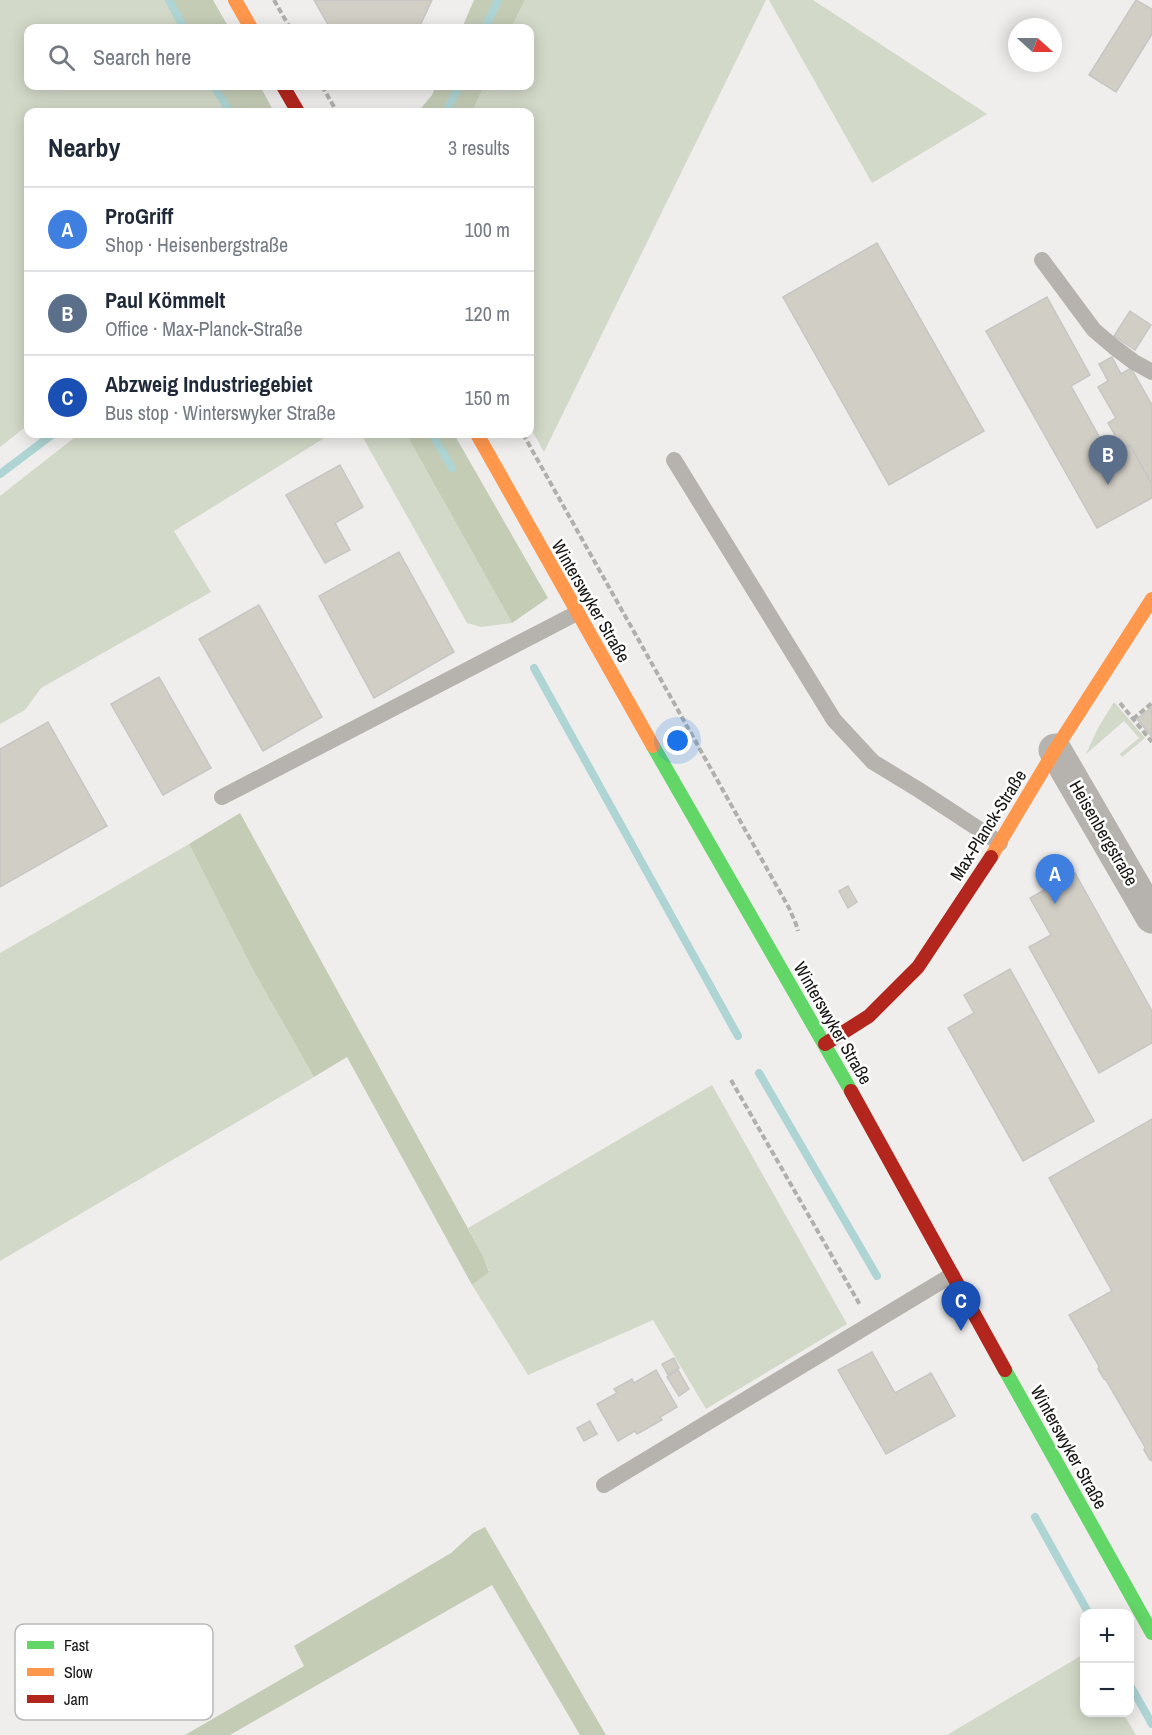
<!DOCTYPE html>
<html lang="en">
<head>
<meta charset="utf-8">
<style>
  body { margin:0; font-family:"Archivo Narrow",sans-serif; background:#f6f6f7; color:#1f2937 }
  .controls { position:absolute; right:18px; bottom:18px; display:grid; overflow:hidden; border-radius:12px; box-shadow:0 3px 15px #0003 }
  .controls button { width:54px; height:54px; display:grid; place-items:center; padding:0; border:0; border-bottom:2px solid #e0e1e3; background:#fff; color:#1f2937; font:30px sans-serif }
  .compass { position:absolute; left:1008px; top:18px; width:54px; height:54px; border-radius:50%; background:#fff; box-shadow:0 3px 15px #0003; rotate:111deg }
  .you { position:absolute; left:678px; top:741px; width:21px; height:21px; margin:-15px; border:4px solid #fff; border-radius:50%; background:#1a73e8; box-shadow:0 0 0 9px #1a73e833 }
  .badge { display:grid; place-items:center; width:39px; height:39px; border-radius:50%; background:#d93025; color:#fff; font-size:20px; font-weight:700 }
  .pin { position:absolute; translate:-50% -50px; filter:drop-shadow(0 2px 3px #0008) }
  .pin::after { content:''; position:absolute; top:32px; width:21px; height:18px; background:inherit; clip-path:polygon(0 0,100% 0,50% 100%) }
  .list { margin:0; padding:0; list-style:none }
  h2 { display:flex; justify-content:space-between; align-items:center; height:78px; margin:0; padding:0 24px; font-size:26px }
  h2 small { font-size:20px; font-weight:400; color:#747a83 }
  .list li { display:grid; grid-template-columns:39px 1fr auto; gap:18px; align-items:center; box-sizing:border-box; height:84px; padding:0 24px; border-top:2px solid #e0e1e3 }
  .list b { display:block; font-size:22px; white-space:nowrap }
  .list p { margin:0; font-size:20px; white-space:nowrap; color:#747a83 }
  .list em { font-size:20px; font-style:normal; color:#747a83 }
  .icon { flex:none; width:33px; height:33px; fill:none; stroke:currentColor; stroke-width:2; stroke-linecap:round; stroke-linejoin:round }
  .map { position:relative; flex:none; width:1152px; height:1735px; overflow:hidden }
  .search { position:absolute; background:#fff; box-shadow:0 3px 15px #0003; left:24px; top:24px; width:510px; height:66px; display:flex; align-items:center; gap:15px; box-sizing:border-box; padding:0 21px; border-radius:12px; color:#747a83; font-size:22px }
  .panel { position:absolute; background:#fff; box-shadow:0 3px 15px #0003; left:24px; top:108px; width:510px; height:330px; border-radius:12px }
  .map>svg:first-child { display:block }
  .green { fill:#d2d9c8 }
  .forest { fill:#c4ccb6 }
  .lines { fill:none; stroke-linecap:round; stroke-linejoin:round }
  .stream { stroke:#aed5d4; stroke-width:8 }
  .building { fill:#d1cec5; stroke:#c6c6c4; stroke-width:1.5 }
  .path { stroke:#b1afac; stroke-width:4; stroke-dasharray:6 3; stroke-linecap:butt }
  .lane { stroke:#b6b2ae; stroke-width:16 }
  .street { stroke:#b6b2ae; stroke-width:33 }
  .fast { stroke:#63d668; stroke-width:14 }
  .slow { stroke:#ff974d; stroke-width:14 }
  .jam { stroke:#b3261e; stroke-width:14 }
  .labels { text-anchor:middle; dominant-baseline:central; stroke-width:5; stroke-linejoin:round; paint-order:stroke }
  .street-label { font-size:18px; fill:#151413; stroke:#fff }
  .key { fill:#fff; stroke:#b9b8b8; stroke-width:1.5 }
  .key-label { font-size:16px; fill:#151413 }
</style>
</head>
<body>
<div class="map">
<svg width="1152" height="1735" viewBox="0 0 1152 1735">
  <rect width="100%" height="100%" fill="#efeeec"/>
  <g class="green">
    <path d="M0,0H169L185,28H28V86H218L233,112H28V425L0,447Z"/>
    <path d="M525,0H766L544,452L530,427V112H472L484,86H530V28H511Z"/>
    <path d="M769,0H813L987,114L872,183Z"/>
    <path d="M79,434H331L174,531L211,592L41,688L25,710L0,724V496Z"/>
    <path d="M361,434H406L512,623L481,627L467,623Z"/>
    <path d="M1114,702L1145,738L1122,757L1120,754L1139,738L1124,721L1086,754L1098,728Z"/>
    <path d="M189,844L253,970L314,1077L0,1261V953Z"/>
    <path d="M712,1085L847,1324L706,1409L653,1320L528,1375L472,1285L489,1271L483,1256L468,1228Z"/>
    <path d="M1084,1654V1712L1123,1713L1136,1735H947Z"/>
  </g>
  <g class="forest">
    <path d="M169,0H213L229,28H185Z"/>
    <path d="M474,0H525L511,28H462Z"/>
    <path d="M218,86H260L274,112H233Z"/>
    <path d="M436,86H484L472,112H418L432,95Z"/>
    <path d="M406,434H454L548,598L512,623Z"/>
    <path d="M240,813L483,1256L489,1272L472,1285L347,1057L314,1077L253,970L189,844Z"/>
    <path d="M485,1527L606,1735H580L492,1585L230,1735H185L304,1666L294,1646L451,1553L473,1533Z"/>
  </g>
  <g class="lines">
    <g class="stream">
      <path d="M169,0L184,28"/>
      <path d="M485,28L498,0"/>
      <path d="M214,86L230,112"/>
      <path d="M446,112L459,86"/>
      <path d="M432,434L452,468"/>
      <path d="M0,474L53,434"/>
      <path d="M534,668L738,1036"/>
      <path d="M759,1073L877,1276"/>
      <path d="M1035,1517L1089,1614"/>
      <path d="M1130,1685L1152,1724"/>
    </g>
  </g>
  <g class="building">
    <path d="M314,0H432L419,28H330Z"/>
    <path d="M1136,0L1152,9V34L1116,92L1089,75Z"/>
    <path d="M877,243L984,431L889,485L783,297Z"/>
    <path d="M1047,297L1090,375L1071,386L1110,456L1130,445L1152,484V498L1097,528L986,331Z"/>
    <path d="M1130,311L1151,325L1135,350L1114,336Z"/>
    <path d="M1112,357L1121,374L1131,368L1152,405V484L1130,445L1115,453L1107,440L1115,435L1108,423L1116,418L1098,387L1108,381L1099,364Z"/>
    <path d="M340,465L363,507L335,523L350,550L325,563L286,495Z"/>
    <path d="M399,552L454,652L374,698L319,596Z"/>
    <path d="M259,605L322,717L263,751L199,639Z"/>
    <path d="M159,677L211,768L163,795L111,704Z"/>
    <path d="M1152,707V737L1137,719Z"/>
    <path d="M48,722L107,826L0,887V749Z"/>
    <path d="M1075,873L1152,1011V1043L1099,1073L1029,947L1051,935L1030,898Z"/>
    <path d="M848,886L857,902L848,908L839,891Z"/>
    <path d="M1010,969L1094,1121L1023,1161L948,1028L974,1013L964,995Z"/>
    <path d="M1152,1119V1461L1150,1460L1144,1450L1145,1447L1106,1380L1104,1379L1098,1369L1099,1366L1069,1315L1112,1291L1049,1178Z"/>
    <path d="M872,1352L895,1393L931,1373L955,1416L886,1454L838,1370Z"/>
    <path d="M674,1358L679,1368L668,1375L662,1364Z"/>
    <path d="M656,1370L677,1407L660,1417L662,1420L637,1434L635,1431L618,1441L597,1404L617,1393L614,1389L632,1379L634,1383Z"/>
    <path d="M678,1370L689,1389L679,1396L667,1377Z"/>
    <path d="M590,1421L597,1434L584,1441L577,1428Z"/>
  </g>
  <g class="lines">
    <g class="path">
      <path d="M274,0L290,28"/>
      <path d="M322,86L337,112"/>
      <path d="M523,434L789,908L796,924L798,931"/>
      <path d="M1120,703L1152,742"/>
      <path d="M1133,719L1152,703"/>
      <path d="M731,1080L860,1305"/>
    </g>
    <g class="lane">
      <path d="M1042,260L1094,330L1114,347L1134,362L1152,372"/>
      <path d="M674,460L834,720L873,762L919,790L1000,843"/>
      <path d="M222,797L577,613"/>
      <path d="M604,1485L952,1275"/>
    </g>
    <path class="street" d="M1055,750L1152,917"/>
    <g class="fast">
      <path d="M653,746L851,1091"/>
      <path d="M1005,1370L1152,1633"/>
    </g>
    <g class="slow">
      <path d="M235,0L251,28"/>
      <path d="M477,434L653,746"/>
      <path d="M991,857L1055,750L1152,599"/>
    </g>
    <g class="jam">
      <path d="M283,86L298,112"/>
      <path d="M825,1044L869,1016L918,967L991,857"/>
      <path d="M851,1091L1005,1370"/>
    </g>
  </g>
  <g class="labels">
    <g class="street-label">
      <text transform="translate(591 601) rotate(60)">Winterswyker Straße</text>
      <text transform="translate(988 825) rotate(-58)">Max-Planck-Straße</text>
      <text transform="translate(1104 833) rotate(60)">Heisenbergstraße</text>
      <text transform="translate(833 1023) rotate(60)">Winterswyker Straße</text>
      <text transform="translate(1069 1447) rotate(61)">Winterswyker Straße</text>
    </g>
  </g>
  <rect x="15" y="1624" width="198" height="96" rx="9" class="key"/>
  <rect x="27" y="1641" width="27" height="8" fill="#63d668"/>
  <rect x="27" y="1668" width="27" height="8" fill="#ff974d"/>
  <rect x="27" y="1695" width="27" height="8" fill="#b3261e"/>
  <g class="key-label">
    <text x="64" y="1651">Fast</text>
    <text x="64" y="1678">Slow</text>
    <text x="64" y="1705">Jam</text>
  </g>
</svg>
<div class="controls">
<button>+</button>
<button>−</button>
</div>
<svg class="compass" viewBox="-18 -18 36 36"><path d="M0-13l5 13h-10z" fill="#e53935"/><path d="M0 13l5-13h-10z" fill="#747a83"/></svg>
<div class="you"></div>
<div class="pin badge" style="left:1055px;top:904px;background:#3f7fe0">A</div>
<div class="pin badge" style="left:1108px;top:485px;background:#5c6f8a">B</div>
<div class="pin badge" style="left:961px;top:1331px;background:#1a4fb4">C</div>
<div class="search"><svg class="icon" aria-label="search" viewBox="0 0 24 24"><circle cx="10" cy="10" r="6"/><path d="M15 15l6 6"/></svg>Search here</div>
<section class="panel">
<h2>Nearby<small>3 results</small></h2>
<ul class="list">
<li><span class="badge" style="background:#3f7fe0">A</span><div><b>ProGriff</b><p>Shop · Heisenbergstraße</p></div><em>100 m</em></li>
<li><span class="badge" style="background:#5c6f8a">B</span><div><b>Paul Kömmelt</b><p>Office · Max-Planck-Straße</p></div><em>120 m</em></li>
<li><span class="badge" style="background:#1a4fb4">C</span><div><b>Abzweig Industriegebiet</b><p>Bus stop · Winterswyker Straße</p></div><em>150 m</em></li>
</ul>
</section>
</div>
</body>
</html>
